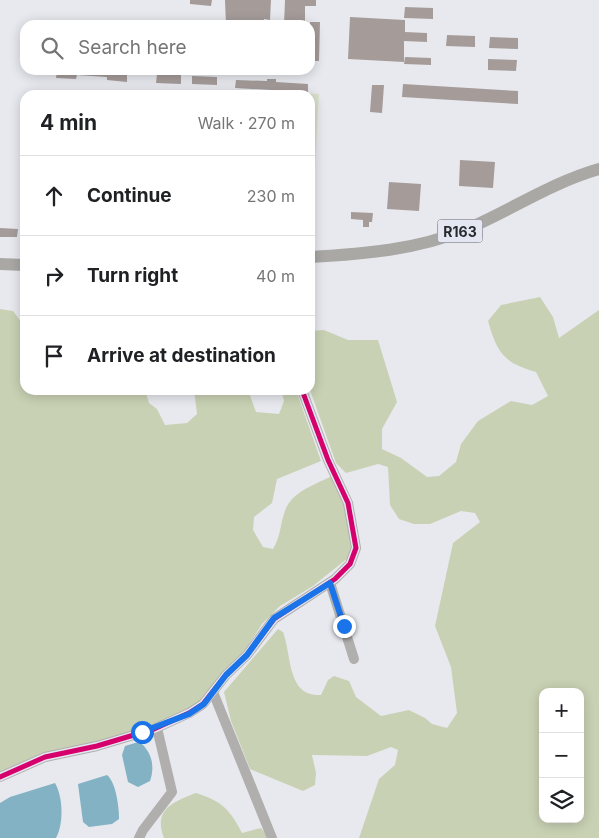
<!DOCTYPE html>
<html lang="en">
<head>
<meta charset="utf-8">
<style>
  body { margin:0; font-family:Inter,sans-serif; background:#f6f6f6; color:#202124 }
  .controls { position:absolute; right:15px; bottom:15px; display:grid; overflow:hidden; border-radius:10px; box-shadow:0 2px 12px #0003 }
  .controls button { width:45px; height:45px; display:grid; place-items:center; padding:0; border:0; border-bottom:1px solid #e0e0e0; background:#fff; color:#202124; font:25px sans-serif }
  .stop { position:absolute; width:15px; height:15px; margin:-11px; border:4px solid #1a73e8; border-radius:50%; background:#fff }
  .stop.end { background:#1a73e8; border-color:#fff; box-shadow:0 1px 5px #0008 }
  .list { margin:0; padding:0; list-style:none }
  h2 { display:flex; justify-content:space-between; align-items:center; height:65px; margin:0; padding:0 20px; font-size:21px }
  h2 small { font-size:16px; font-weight:400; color:#757577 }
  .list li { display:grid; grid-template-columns:32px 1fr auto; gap:15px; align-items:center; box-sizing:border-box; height:80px; padding:0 20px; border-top:1px solid #e0e0e0 }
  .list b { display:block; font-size:19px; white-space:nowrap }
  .list em { font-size:16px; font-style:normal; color:#757577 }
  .icon { flex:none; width:28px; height:28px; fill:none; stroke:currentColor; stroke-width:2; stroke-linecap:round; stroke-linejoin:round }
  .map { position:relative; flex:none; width:599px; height:838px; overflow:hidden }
  .search { position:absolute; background:#fff; box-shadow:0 2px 12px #0003; left:20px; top:20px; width:295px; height:55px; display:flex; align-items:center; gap:12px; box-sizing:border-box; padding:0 18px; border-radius:15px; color:#757577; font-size:19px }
  .panel { position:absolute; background:#fff; box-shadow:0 2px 12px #0003; left:20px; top:90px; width:295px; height:305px; border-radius:15px }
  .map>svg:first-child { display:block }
  .green { fill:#dae0cb }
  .forest { fill:#c9d1b4; fill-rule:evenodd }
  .water { fill:#84b2c5 }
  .building { fill:#a59c9a }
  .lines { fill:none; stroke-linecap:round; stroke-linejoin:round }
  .minor { stroke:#b1afad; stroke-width:10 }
  .major { stroke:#aaa8a5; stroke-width:12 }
  .cycleway-casing { stroke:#e4e7f2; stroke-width:8 }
  .cycleway { stroke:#d6006c; stroke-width:5 }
  .route { stroke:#1a73e8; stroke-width:6 }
  .labels { text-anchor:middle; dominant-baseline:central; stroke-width:5; stroke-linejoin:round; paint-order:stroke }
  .shield { fill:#e4e7f2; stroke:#606268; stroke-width:1 }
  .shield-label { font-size:14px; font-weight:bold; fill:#28292d }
</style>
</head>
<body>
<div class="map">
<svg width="599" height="838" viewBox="0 0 599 838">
  <rect width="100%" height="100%" fill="#e8e9ee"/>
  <path class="green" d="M232,90L319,94L313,200H310V95H231Z"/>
  <g class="forest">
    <path d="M540,297L553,317L559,338L599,310V838H359L379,779L395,765L398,750L391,747L367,756L312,755L316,773L315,785L303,791L250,769L231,721L224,692L278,629L283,632C292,656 287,697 321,695L328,680L334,676L349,681L356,697L381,716L409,710L425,718L432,724L447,728L457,713L451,667L435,626L453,543L480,522L475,513L461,511L430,524H414L399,519L390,505L388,467L378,464L346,473L336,463L310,390V331L324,330L348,340H378L397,402L382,429V449L401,458L427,477L439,476L456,462L461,444L478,421L511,401L532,405L548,396L536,372C504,363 497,353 488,321L501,305ZM543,692H580V819H543Z"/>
    <path d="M0,309L13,311L25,327V390H145L149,403L157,409L165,425L187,423L197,414L194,390H248L256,412L279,414L284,401L281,390H296L321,461L277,479L272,503L254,517L253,530L263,547L273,549C281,536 280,524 285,511C291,492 316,484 332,476L345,503L352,545L348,558L313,586L280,606L262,624L244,652L198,703L152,728L42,755L0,773Z"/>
    <path d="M196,793C221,801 230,809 242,833L261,828L269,838H164C153,810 172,802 196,793Z"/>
  </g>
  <g class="water">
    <path d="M135,743H141C152,753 155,767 150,781L138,787L128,782L122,755L125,746Z"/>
    <path d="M107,775C116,782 119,807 119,819L112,824L89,827L83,822L78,784Z"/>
    <path d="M55,783C63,797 64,823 56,838H0V803L10,797Z"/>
  </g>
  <g class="building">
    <path d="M190,0H212L211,6L190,4Z"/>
    <path d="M225,0H271L270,20L264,19V25H226Z"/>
    <path d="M285,0H316V6H305V25H284Z"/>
    <path d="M405,7L433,8V19L404,18Z"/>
    <path d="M350,17L405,20V32L427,33V42L404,41V62L348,59Z"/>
    <path d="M310,22H320L319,61H310Z"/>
    <path d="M447,35L475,36V47L446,46Z"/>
    <path d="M490,37L518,38V49L489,48Z"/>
    <path d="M405,57L431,58V65L404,64Z"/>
    <path d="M488,59L517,60L516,71L488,70Z"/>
    <path d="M57,70H103L127,73V82L107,80V77L77,75L76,79L56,78Z"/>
    <path d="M157,74L181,75V84L156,83Z"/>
    <path d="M192,76L217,77V85L192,84Z"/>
    <path d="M267,79H276V82L308,84V92L235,88L236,80L267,81Z"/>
    <path d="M403,84L518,91V104L402,97Z"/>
    <path d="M372,85H384L382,113L370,112Z"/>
    <path d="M460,160L495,162L493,188L459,186Z"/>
    <path d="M389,182L421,184L419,211L387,209Z"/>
    <path d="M351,212L373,213L372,222H369V227H363V220L351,219Z"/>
    <path d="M0,228L18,229L17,237H0Z"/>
  </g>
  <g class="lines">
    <g class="minor">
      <path d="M330,583L354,659"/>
      <path d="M213,692L272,838"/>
      <path d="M0,777L45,757L97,746L154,729L189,713L203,704L226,675L247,655L274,619L335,579L350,564L356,548L348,503L328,460L302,390"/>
      <path d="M139,838L143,830L172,792L157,728"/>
    </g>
    <g class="major">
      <path d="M310,257C363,254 417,250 467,229C511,210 553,182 599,169"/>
      <path d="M0,264L25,265"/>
    </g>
    <g class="cycleway-casing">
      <path id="cycleway" d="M0,777L45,757L97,746L154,729L189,713L203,704L226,675L247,655L274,619L335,579L350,564L356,548L348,503L328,460L302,390"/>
    </g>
    <use href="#cycleway" class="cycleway"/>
  </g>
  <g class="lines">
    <path class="route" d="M142,732L189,714L204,704L226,675L247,655L274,618L330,583L344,626"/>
  </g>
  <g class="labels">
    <rect class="shield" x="437.5" y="219.5" width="45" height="23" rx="4"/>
    <g class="shield-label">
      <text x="460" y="231">R163</text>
    </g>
  </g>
</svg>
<div class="controls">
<button>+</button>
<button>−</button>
<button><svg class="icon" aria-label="layers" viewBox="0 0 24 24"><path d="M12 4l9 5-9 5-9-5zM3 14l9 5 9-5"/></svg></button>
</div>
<div class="stop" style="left:142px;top:732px"></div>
<div class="stop end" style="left:344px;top:626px"></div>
<div class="search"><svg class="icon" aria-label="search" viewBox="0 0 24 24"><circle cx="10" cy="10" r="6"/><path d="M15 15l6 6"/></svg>Search here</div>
<section class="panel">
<h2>4 min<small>Walk · 270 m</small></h2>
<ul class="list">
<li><svg class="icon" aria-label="ahead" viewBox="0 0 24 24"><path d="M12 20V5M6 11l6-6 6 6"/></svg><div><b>Continue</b></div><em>230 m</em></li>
<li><svg class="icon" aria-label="right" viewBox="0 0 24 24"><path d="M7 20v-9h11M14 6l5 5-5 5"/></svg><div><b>Turn right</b></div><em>40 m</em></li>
<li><svg class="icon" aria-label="arrive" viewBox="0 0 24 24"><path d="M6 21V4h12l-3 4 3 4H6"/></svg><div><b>Arrive at destination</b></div></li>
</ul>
</section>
</div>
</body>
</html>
